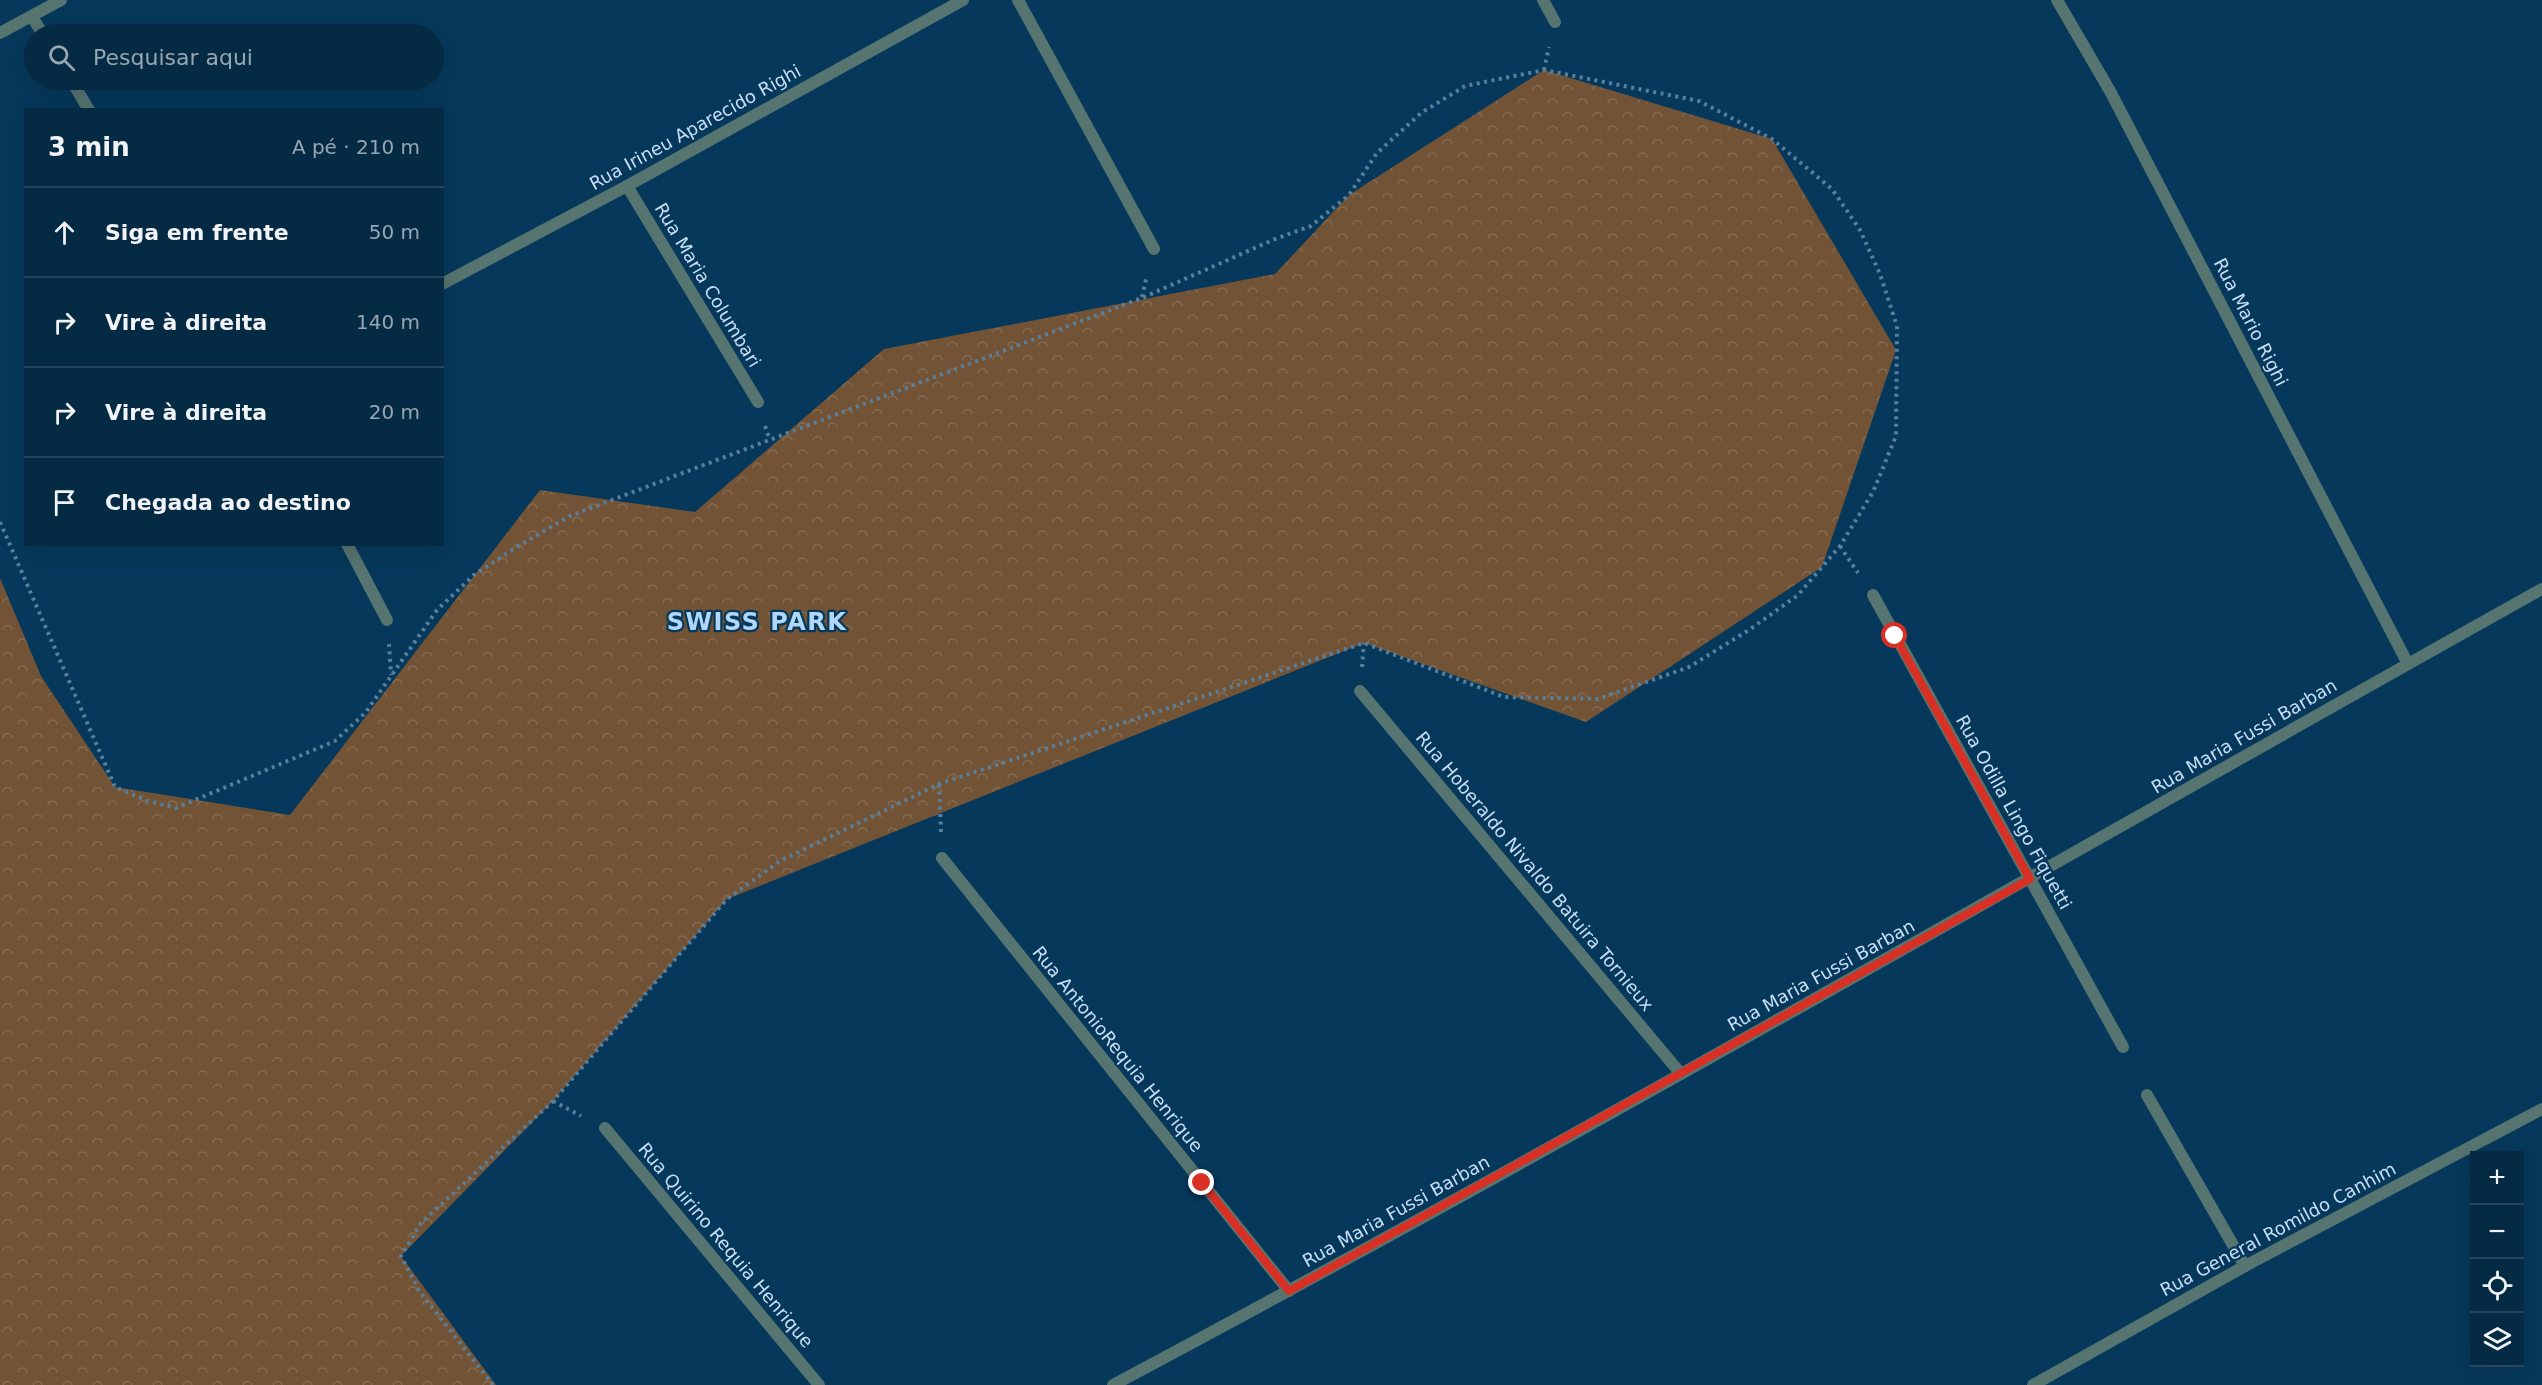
<!DOCTYPE html>
<html lang="pt">
<head>
<meta charset="utf-8">
<style>
  body { margin:0; font-family:"DejaVu Sans",sans-serif; background:#0d324b; color:#f1f3f6 }
  .controls { position:absolute; right:18px; bottom:18px; display:grid; overflow:hidden; border-radius:0px; box-shadow:0 6px 24px #0002 }
  .controls button { width:54px; height:54px; display:grid; place-items:center; padding:0; border:0; border-bottom:2px solid #25465d; background:#042a44; color:#f1f3f6; font:30px sans-serif }
  .stop { position:absolute; width:18px; height:18px; margin:-14px; border:4px solid #d93025; border-radius:50%; background:#fff }
  .stop.end { background:#d93025; border-color:#fff; box-shadow:0 2px 6px #0008 }
  .list { margin:0; padding:0; list-style:none }
  h2 { display:flex; justify-content:space-between; align-items:center; height:78px; margin:0; padding:0 24px; font-size:26px }
  h2 small { font-size:20px; font-weight:400; color:#97a7b2 }
  .list li { display:grid; grid-template-columns:39px 1fr auto; gap:18px; align-items:center; box-sizing:border-box; height:90px; padding:0 24px; border-top:2px solid #25465d }
  .list b { display:block; font-size:22px; white-space:nowrap }
  .list em { font-size:20px; font-style:normal; color:#97a7b2 }
  .icon { flex:none; width:33px; height:33px; fill:none; stroke:currentColor; stroke-width:2; stroke-linecap:round; stroke-linejoin:round }
  .map { position:relative; flex:none; width:2542px; height:1385px; overflow:hidden }
  .search { position:absolute; background:#042a44; box-shadow:0 6px 24px #0002; left:24px; top:24px; width:420px; height:66px; display:flex; align-items:center; gap:15px; box-sizing:border-box; padding:0 21px; border-radius:33px; color:#97a7b2; font-size:22px }
  .panel { position:absolute; background:#042a44; box-shadow:0 6px 24px #0002; left:24px; top:108px; width:420px; height:438px; border-radius:0px }
  .map>svg:first-child { display:block }
  .forest { fill:url(#forest-crowns) }
  .lines { fill:none; stroke-linecap:round; stroke-linejoin:round }
  .path { stroke:#587f9c; stroke-width:4; stroke-dasharray:3 4.5; stroke-linecap:butt }
  .minor { stroke:#567470; stroke-width:12 }
  .route { stroke:#d93025; stroke-width:8 }
  .labels { text-anchor:middle; dominant-baseline:central; stroke-width:4.5; stroke-linejoin:round; paint-order:stroke }
  .street-label { font-size:18px; fill:#c7dff5; stroke:#06385b }
  .district-label { font-size:24px; font-weight:bold; letter-spacing:1.5px; fill:#b0d7f9; stroke:#06385b }
</style>
</head>
<body>
<div class="map">
<svg width="2542" height="1385" viewBox="0 0 2542 1385">
  <defs>
    <pattern id="forest-crowns" width="20" height="18" patternUnits="userSpaceOnUse" patternTransform="scale(1.5)"><rect width="20" height="18" fill="#725335"/><path d="M2 6a3 3 0 1 1 6 0M12 15a3 3 0 1 1 6 0" fill="none" stroke="#856b53"/></pattern>
  </defs>
  <rect width="100%" height="100%" fill="#06385b"/>
  <path class="forest" d="M1544,70L1772,139L1896,350L1822,567L1586,722L1364,643L727,899L553,1101L401,1256L496,1385H0V578L41,676L115,787L290,815L540,490L695,512L884,349L1275,274L1349,195Z"/>
  <g class="lines">
    <g class="path">
      <path d="M1544,70L1549,47"/>
      <path d="M1142,297L1147,275"/>
      <path d="M765,426L770,440"/>
      <path d="M0,522L115,787L148,801L176,808L335,741L366,712L437,610L474,575L515,548L570,516L1142,298L1275,239L1311,226L1349,195L1377,153L1421,113L1465,86L1544,70L1699,101L1772,139L1832,189L1860,230L1880,274L1897,326L1896,436L1873,492L1840,546L1798,595L1749,630L1689,667L1598,699L1504,697L1364,643L939,784L780,861L727,899L553,1101L421,1223L401,1256L420,1292L493,1385"/>
      <path d="M1840,546L1858,573"/>
      <path d="M389,644L391,675"/>
      <path d="M1362,667L1364,643"/>
      <path d="M939,784L941,832"/>
      <path d="M553,1101L581,1116"/>
    </g>
    <g class="minor">
      <path d="M1018,0L1154,249"/>
      <path d="M1543,0L1555,22"/>
      <path d="M2057,0L2110,91L2408,664"/>
      <path d="M32,17L43,34"/>
      <path d="M0,33L61,0"/>
      <path d="M71,80L89,110"/>
      <path d="M627,186L758,402"/>
      <path d="M442,284L627,186L963,0"/>
      <path d="M347,544L387,620"/>
      <path d="M1873,595L2123,1047"/>
      <path d="M1360,691L1681,1074"/>
      <path d="M942,858L1289,1291"/>
      <path d="M2147,1095L2245,1266"/>
      <path d="M605,1128L819,1385"/>
      <path d="M1113,1385C1594,1129 2066,855 2542,589"/>
      <path d="M2033,1385L2245,1266L2542,1109"/>
    </g>
  </g>
  <g class="lines">
    <path class="route" d="M1202,1183L1289,1291L2030,879L1895,636"/>
  </g>
  <g class="labels">
    <g class="street-label">
      <text transform="translate(695 127) rotate(-29)">Rua Irineu Aparecido Righi</text>
      <text transform="translate(708 285) rotate(59)">Rua Maria Columbari</text>
      <text transform="translate(2251 322) rotate(63)">Rua Mario Righi</text>
      <text transform="translate(2244 736) rotate(-30)">Rua Maria Fussi Barban</text>
      <text transform="translate(2014 812) rotate(61)">Rua Odilla Lingo Fiquetti</text>
      <text transform="translate(1535 871) rotate(50)">Rua Hoberaldo Nivaldo Batuira Tornieux</text>
      <text transform="translate(1821 975) rotate(-29)">Rua Maria Fussi Barban</text>
      <text transform="translate(1118 1049) rotate(51)">Rua AntonioRequia Henrique</text>
      <text transform="translate(1396 1211) rotate(-29)">Rua Maria Fussi Barban</text>
      <text transform="translate(2278 1229) rotate(-28)">Rua General Romildo Canhim</text>
      <text transform="translate(726 1245) rotate(50)">Rua Quirino Requia Henrique</text>
    </g>
    <g class="district-label">
      <text x="757" y="622">SWISS PARK</text>
    </g>
  </g>
</svg>
<div class="controls">
<button>+</button>
<button>−</button>
<button><svg class="icon" aria-label="locate" viewBox="0 0 24 24"><circle cx="12" cy="12" r="6"/><path d="M12 2v4M12 18v4M2 12h4M18 12h4"/></svg></button>
<button><svg class="icon" aria-label="layers" viewBox="0 0 24 24"><path d="M12 4l9 5-9 5-9-5zM3 14l9 5 9-5"/></svg></button>
</div>
<div class="stop" style="left:1895px;top:636px"></div>
<div class="stop end" style="left:1202px;top:1183px"></div>
<div class="search"><svg class="icon" aria-label="search" viewBox="0 0 24 24"><circle cx="10" cy="10" r="6"/><path d="M15 15l6 6"/></svg>Pesquisar aqui</div>
<section class="panel">
<h2>3 min<small>A pé · 210 m</small></h2>
<ul class="list">
<li><svg class="icon" aria-label="ahead" viewBox="0 0 24 24"><path d="M12 20V5M6 11l6-6 6 6"/></svg><div><b>Siga em frente</b></div><em>50 m</em></li>
<li><svg class="icon" aria-label="right" viewBox="0 0 24 24"><path d="M7 20v-9h11M14 6l5 5-5 5"/></svg><div><b>Vire à direita</b></div><em>140 m</em></li>
<li><svg class="icon" aria-label="right" viewBox="0 0 24 24"><path d="M7 20v-9h11M14 6l5 5-5 5"/></svg><div><b>Vire à direita</b></div><em>20 m</em></li>
<li><svg class="icon" aria-label="arrive" viewBox="0 0 24 24"><path d="M6 21V4h12l-3 4 3 4H6"/></svg><div><b>Chegada ao destino</b></div></li>
</ul>
</section>
</div>
</body>
</html>
